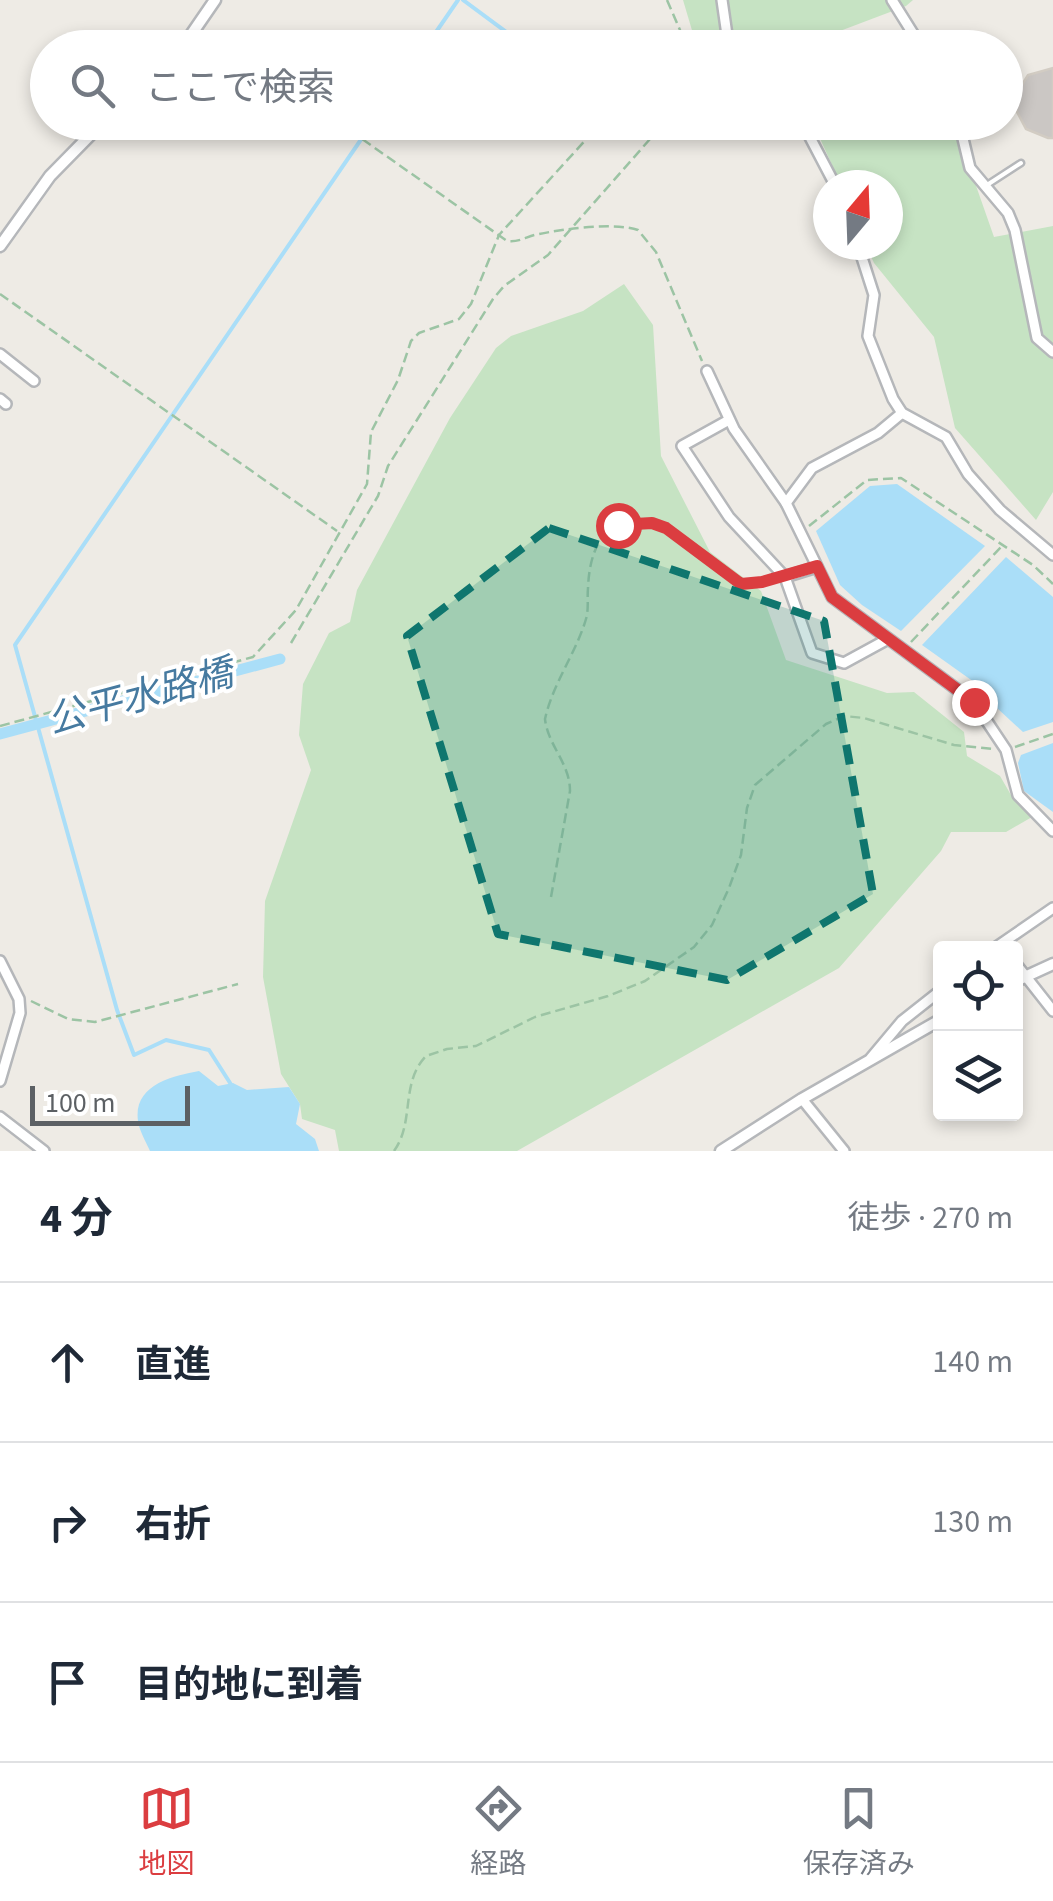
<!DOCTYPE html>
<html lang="ja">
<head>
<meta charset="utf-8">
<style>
  body { margin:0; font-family:"Source Sans 3","Noto Sans JP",sans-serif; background:#f6f6f7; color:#1f2937 }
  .controls { position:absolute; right:30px; bottom:30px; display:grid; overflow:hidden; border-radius:10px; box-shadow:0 5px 15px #0003 }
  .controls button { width:90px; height:90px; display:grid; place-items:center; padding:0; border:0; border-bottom:2px solid #e0e1e3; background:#fff; color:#1f2937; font:50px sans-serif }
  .compass { position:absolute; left:813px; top:170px; width:90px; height:90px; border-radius:50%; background:#fff; box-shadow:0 5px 15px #0003; rotate:19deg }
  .scale { position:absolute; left:30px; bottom:25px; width:160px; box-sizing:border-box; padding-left:10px; border:5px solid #5c6064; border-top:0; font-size:28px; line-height:35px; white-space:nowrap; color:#5c6064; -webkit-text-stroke:8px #fff; paint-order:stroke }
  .stop { position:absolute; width:30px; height:30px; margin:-22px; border:8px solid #db3d40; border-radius:50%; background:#fff }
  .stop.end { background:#db3d40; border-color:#fff; box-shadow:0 2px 10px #0008 }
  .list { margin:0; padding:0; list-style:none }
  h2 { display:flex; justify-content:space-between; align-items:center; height:130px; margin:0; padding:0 40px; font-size:42px }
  h2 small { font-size:32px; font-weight:400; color:#747a83 }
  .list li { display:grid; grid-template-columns:65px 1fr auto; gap:30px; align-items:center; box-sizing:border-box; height:160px; padding:0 40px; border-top:2px solid #e0e1e3 }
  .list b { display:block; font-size:38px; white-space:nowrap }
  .list em { font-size:32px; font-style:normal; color:#747a83 }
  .icon { flex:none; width:55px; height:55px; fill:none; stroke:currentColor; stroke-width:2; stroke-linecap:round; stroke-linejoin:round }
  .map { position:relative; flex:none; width:1053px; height:1151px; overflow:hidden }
  .search { position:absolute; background:#fff; box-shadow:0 5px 15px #0003; left:30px; right:30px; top:30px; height:110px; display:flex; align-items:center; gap:25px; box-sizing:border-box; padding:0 35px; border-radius:55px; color:#747a83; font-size:38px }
  .sheet { height:610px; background:#fff }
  nav { display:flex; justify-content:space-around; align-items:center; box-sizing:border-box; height:140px; border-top:2px solid #e0e1e3; background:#fff; font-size:28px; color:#747a83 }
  nav a { display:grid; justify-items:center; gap:5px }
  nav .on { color:#db3d40 }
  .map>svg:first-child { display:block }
  .green { fill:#c6e3c3 }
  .water { fill:#aadef8 }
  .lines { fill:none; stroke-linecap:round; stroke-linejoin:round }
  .stream { stroke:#aadef8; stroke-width:4 }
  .canal { stroke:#aadef8; stroke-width:11 }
  .building { fill:#cbc7c4; stroke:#d2ccc3; stroke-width:2.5 }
  .service-casing { stroke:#b5b7ba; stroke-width:9 }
  .minor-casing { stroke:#b5b7ba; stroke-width:14 }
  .tertiary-casing { stroke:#b5b7ba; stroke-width:15 }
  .path { stroke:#9cc4a4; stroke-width:2.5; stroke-dasharray:10 5; stroke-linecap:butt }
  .service { stroke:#fff; stroke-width:4 }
  .minor { stroke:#fff; stroke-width:9 }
  .tertiary { stroke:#fff; stroke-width:10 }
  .route { stroke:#db3d40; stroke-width:12 }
  .marked { fill:#0f766e; fill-opacity:0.2; stroke:#0f766e; stroke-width:8; stroke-dasharray:20 12; stroke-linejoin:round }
  .labels { text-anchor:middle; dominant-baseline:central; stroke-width:8; stroke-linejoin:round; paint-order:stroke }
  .water-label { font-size:38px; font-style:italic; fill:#467aa0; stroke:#fff }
</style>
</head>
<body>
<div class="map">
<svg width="1053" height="1151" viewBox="0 0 1053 1151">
  <rect width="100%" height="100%" fill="#eeebe5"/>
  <g class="green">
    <path d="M683,0H913L906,6L795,48L755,47L694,37Z"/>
    <path d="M813,123H954L994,237L1053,226V492L1036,520L955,428L934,337L874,263L866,245H888V185H841Z"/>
    <path d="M624,284L653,325L661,456L710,552L761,591L786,660L887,693L914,692L964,732L967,756L1000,776L1011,795L1032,817L1006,832H951L941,851L839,968L517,1151H339L335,1130L302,1119L300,1104L281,1074L263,977L265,901L311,770L299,735L303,684L329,633L350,622L357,590L450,418L496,348L511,336L583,311Z"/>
  </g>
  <g class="water">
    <path d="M897,484L985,546L901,631L862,605L840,585L816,531L870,486Z"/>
    <path d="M1006,557L1053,597V722L1023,732L983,695L981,687L922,645Z"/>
    <path d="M1053,743V812L1024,791L1018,763L1021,755Z"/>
    <path d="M199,1071L218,1086L233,1083L247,1090L289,1087L300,1104L296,1124L315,1139L319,1151H150C146,1142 139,1130 138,1121C133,1085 172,1076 199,1071Z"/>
  </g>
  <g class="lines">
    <g class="stream">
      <path d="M463,0L528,48"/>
      <path d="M425,48L458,0"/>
      <path d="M232,1086L209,1050L166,1040L134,1055L117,1010L15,645L373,122"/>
    </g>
    <path class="canal" d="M0,734L280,659"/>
  </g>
  <path class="building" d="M1053,68V138H1048L1026,129L1015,108V96L1028,75Z"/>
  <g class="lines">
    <g class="service-casing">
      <path id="service" d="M987,185L1021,163"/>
    </g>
    <g class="minor-casing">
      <g id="minor">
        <path d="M722,0L727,35L740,48"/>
        <path d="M892,0L922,48"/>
        <path d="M802,122L835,185"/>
        <path d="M959,122L970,168L1008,213L1015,230L1037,338L1053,352"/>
        <path d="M858,245L874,295L868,336L893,399L902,413L946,437L968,474L1000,510L1053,555"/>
        <path d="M0,354L34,381"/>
        <path d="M707,371L734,429L786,503L832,597L974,702L1006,750L1018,795L1053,831"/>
        <path d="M0,399L6,404"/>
        <path d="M729,420L682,446L729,517L785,577L812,653L844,663L888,639"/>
        <path d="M786,503L812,468L878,433L902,413"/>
        <path d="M785,577L817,567"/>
        <path d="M995,948L1053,908"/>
        <path d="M0,961L19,999L20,1013L0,1081"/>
        <path d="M1016,964L1053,1011"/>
        <path d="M871,1058L902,1021L940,991"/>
        <path d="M802,1099L844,1151"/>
        <path d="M0,1117L44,1151"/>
      </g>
    </g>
    <g class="tertiary-casing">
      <g id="tertiary">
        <path d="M182,48L215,0"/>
        <path d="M0,246L50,176L103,122"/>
        <path d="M1016,981L1053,964"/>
        <path d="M721,1151L802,1099L940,1020"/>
      </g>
    </g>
    <g class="path">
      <path d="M667,0L680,30L667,48"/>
      <path d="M208,31L231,48"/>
      <path d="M338,122L507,241C519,243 527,236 539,234C564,229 614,222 638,230L656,252L702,361"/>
      <path d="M0,294L337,531"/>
      <path d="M809,526L867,480L901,478L1033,565L1053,584"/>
      <path d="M911,642L1002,546"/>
      <path d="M291,643L378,496L388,466L493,299L504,286L548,255L665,122"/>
      <path d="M0,726L253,657L296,610L367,484L371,432L398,380L411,341L419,333L459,319L471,304L499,235L602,122"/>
      <path d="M1015,747L1053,734"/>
      <path d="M551,897L570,791C570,763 548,746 545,719C553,683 576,653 586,619C589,609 587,598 588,588C590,537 613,509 666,528L741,584L774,580"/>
      <path d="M31,1001L68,1019L95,1022L238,984"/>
      <path d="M394,1151C415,1122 400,1083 426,1056L447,1049L476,1046L535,1017L608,996L645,981L694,947L712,925L729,888L741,855L747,808L755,785L826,724L844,716L864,718L954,745L993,749"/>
    </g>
    <use href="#service" class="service"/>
    <use href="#minor" class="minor"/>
    <use href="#tertiary" class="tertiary"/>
  </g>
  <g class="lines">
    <path class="route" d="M618,525L652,523L666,528L741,584L762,582L817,566L832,597L974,702"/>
  </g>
  <path class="marked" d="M549,528L824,621L873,894L727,980L498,934L407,636Z"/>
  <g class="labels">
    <g class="water-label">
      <text transform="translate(140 697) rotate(-15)">公平水路橋</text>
    </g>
  </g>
</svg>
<div class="controls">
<button><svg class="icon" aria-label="locate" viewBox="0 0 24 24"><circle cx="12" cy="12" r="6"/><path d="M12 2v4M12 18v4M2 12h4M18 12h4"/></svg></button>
<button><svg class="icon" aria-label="layers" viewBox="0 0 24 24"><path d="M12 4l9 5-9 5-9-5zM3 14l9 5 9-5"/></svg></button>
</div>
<svg class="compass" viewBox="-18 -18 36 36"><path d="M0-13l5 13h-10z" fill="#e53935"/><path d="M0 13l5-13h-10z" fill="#747a83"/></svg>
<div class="scale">100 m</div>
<div class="stop" style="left:618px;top:525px"></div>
<div class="stop end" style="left:974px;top:702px"></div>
<div class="search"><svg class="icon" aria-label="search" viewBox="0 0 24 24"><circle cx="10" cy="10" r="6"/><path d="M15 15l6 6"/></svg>ここで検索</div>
</div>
<section class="sheet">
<h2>4 分<small>徒歩 · 270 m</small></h2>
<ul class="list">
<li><svg class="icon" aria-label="ahead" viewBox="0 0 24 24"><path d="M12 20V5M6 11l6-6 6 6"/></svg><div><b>直進</b></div><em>140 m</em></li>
<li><svg class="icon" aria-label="right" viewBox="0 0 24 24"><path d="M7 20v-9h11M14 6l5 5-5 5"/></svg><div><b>右折</b></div><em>130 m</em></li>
<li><svg class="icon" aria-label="arrive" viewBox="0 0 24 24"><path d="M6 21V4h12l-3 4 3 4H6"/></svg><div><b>目的地に到着</b></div></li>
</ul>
</section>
<nav>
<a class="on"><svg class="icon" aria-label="map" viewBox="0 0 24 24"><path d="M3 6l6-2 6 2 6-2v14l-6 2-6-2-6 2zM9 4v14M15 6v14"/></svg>地図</a>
<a><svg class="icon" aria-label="directions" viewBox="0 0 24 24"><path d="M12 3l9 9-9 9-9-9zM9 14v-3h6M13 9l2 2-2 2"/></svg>経路</a>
<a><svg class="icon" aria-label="saved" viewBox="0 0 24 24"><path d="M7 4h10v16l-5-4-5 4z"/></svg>保存済み</a>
</nav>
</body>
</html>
